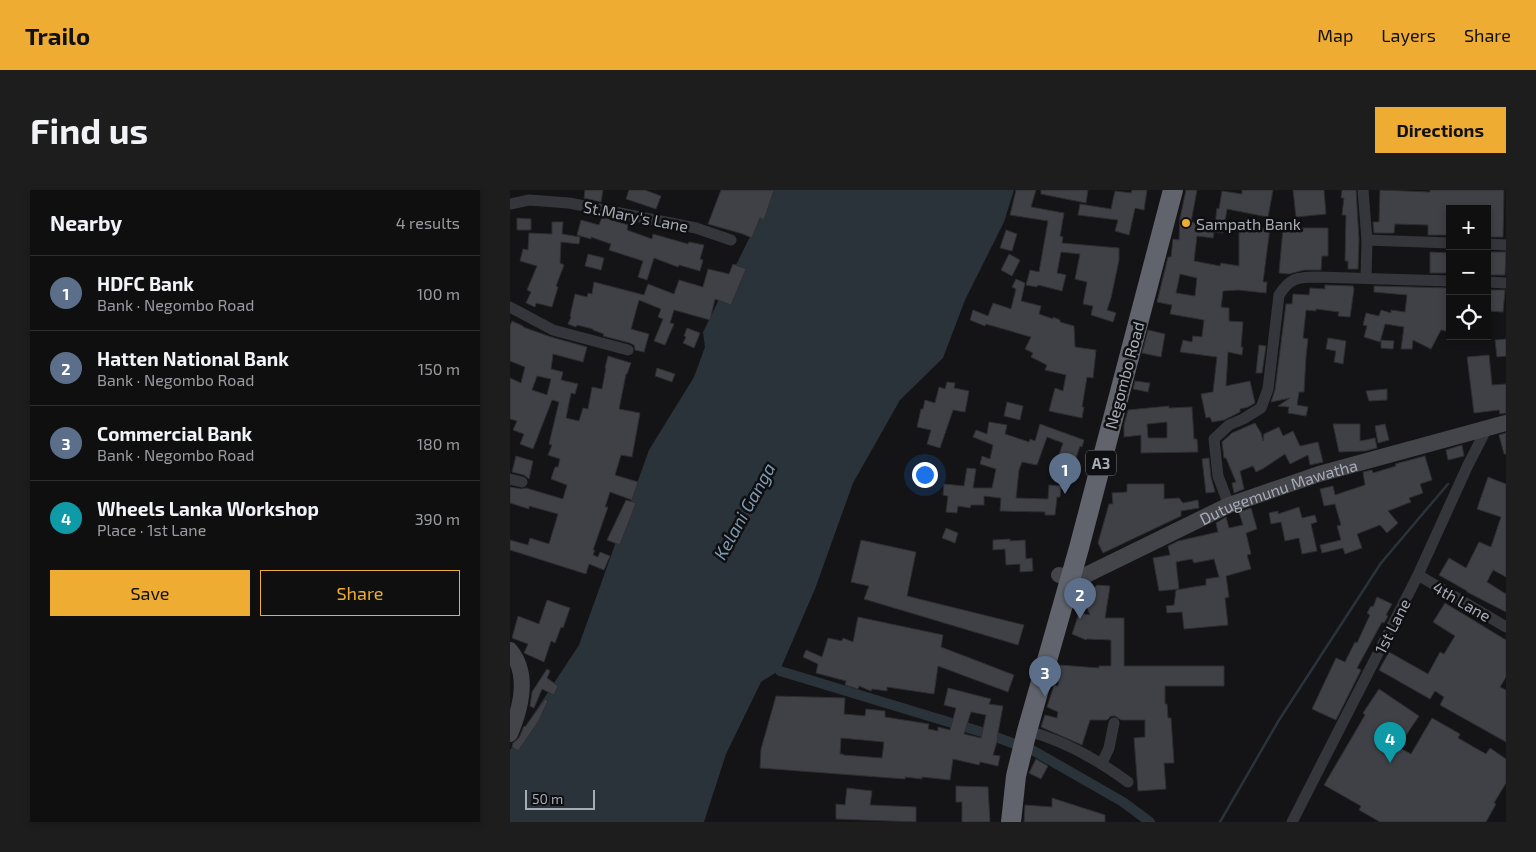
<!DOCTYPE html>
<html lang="en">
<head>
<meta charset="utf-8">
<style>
  body { margin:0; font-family:"Exo 2",sans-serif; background:#1d1d1e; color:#f1f3f6 }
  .controls { position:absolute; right:15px; top:15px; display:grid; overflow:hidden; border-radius:0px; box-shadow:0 2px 8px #0003 }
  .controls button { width:45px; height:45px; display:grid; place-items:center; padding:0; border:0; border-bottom:1px solid #2f2f30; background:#0f0f10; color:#f1f3f6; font:25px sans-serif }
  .scale { position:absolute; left:15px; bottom:12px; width:70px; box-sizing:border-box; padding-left:5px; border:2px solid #a6abb6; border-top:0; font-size:14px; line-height:18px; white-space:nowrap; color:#a6abb6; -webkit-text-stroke:4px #0f0f11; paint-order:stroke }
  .you { position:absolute; left:414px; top:284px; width:18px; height:18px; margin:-12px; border:4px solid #fff; border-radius:50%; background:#1a73e8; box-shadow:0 0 0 8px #1a73e833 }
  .badge { display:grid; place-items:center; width:32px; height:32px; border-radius:50%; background:#efac33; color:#fff; font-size:16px; font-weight:700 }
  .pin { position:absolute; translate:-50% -41px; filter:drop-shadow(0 1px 2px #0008) }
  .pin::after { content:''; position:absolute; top:26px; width:18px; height:15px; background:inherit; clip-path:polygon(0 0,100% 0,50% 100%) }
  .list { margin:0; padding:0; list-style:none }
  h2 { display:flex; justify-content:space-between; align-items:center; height:65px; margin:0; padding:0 20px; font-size:21px }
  h2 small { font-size:16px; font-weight:400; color:#9b9c9f }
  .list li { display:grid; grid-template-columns:32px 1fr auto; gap:15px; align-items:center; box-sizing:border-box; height:75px; padding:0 20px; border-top:1px solid #2f2f30 }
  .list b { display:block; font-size:19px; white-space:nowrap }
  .list p { margin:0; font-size:16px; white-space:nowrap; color:#9b9c9f }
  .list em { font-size:16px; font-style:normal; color:#9b9c9f }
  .actions { display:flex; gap:10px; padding:15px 20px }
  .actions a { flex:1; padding:11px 0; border:1px solid #efac33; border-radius:0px; text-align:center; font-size:18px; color:#efac33 }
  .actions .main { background:#efac33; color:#111 }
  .icon { flex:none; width:28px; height:28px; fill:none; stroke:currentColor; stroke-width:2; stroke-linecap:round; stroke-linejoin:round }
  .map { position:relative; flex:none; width:996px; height:632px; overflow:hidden; border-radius:0px }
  header { display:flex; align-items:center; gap:30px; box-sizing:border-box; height:70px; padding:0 25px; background:#efac33; color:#111 }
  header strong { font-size:24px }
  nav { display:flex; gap:28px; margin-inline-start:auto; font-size:18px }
  .intro { display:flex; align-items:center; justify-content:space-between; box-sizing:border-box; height:120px; padding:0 30px }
  h1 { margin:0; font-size:35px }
  .button { padding:12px 22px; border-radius:0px; background:#efac33; color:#111; font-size:18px; font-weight:700 }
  main { display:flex; gap:30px; padding:0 30px }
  aside { flex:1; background:#0f0f10; border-radius:0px; box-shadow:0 2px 8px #0003 }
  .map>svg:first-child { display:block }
  .water { fill:#2b333a }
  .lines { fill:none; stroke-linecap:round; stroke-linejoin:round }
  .stream { stroke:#2b333a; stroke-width:2.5 }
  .canal { stroke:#2b333a; stroke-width:10 }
  .building { fill:#404146; stroke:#2e2e32; fill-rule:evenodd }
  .street { stroke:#35363b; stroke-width:11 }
  .secondary { stroke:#43454b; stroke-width:16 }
  .highway { stroke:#61646c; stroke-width:20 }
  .poi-dot { fill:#efac33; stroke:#0f0f11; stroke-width:2 }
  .labels { text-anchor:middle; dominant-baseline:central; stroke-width:5; stroke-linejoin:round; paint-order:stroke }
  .shield { fill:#0f0f11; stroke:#797c84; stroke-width:1 }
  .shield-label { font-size:15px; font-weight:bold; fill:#a6abb6 }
  .street-label { font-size:16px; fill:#a6abb6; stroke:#0f0f11 }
  .poi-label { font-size:16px; fill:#a6abb6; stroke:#0f0f11; text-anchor:start }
  .water-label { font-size:18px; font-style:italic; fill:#7d9ab1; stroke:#0f0f11 }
</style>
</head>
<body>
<header>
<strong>Trailo</strong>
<nav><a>Map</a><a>Layers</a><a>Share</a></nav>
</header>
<div class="intro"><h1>Find us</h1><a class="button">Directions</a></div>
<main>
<aside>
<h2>Nearby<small>4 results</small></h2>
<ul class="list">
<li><span class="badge" style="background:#5c6f8a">1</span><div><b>HDFC Bank</b><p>Bank · Negombo Road</p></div><em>100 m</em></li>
<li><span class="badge" style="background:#5c6f8a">2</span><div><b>Hatten National Bank</b><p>Bank · Negombo Road</p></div><em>150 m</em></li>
<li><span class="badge" style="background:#5c6f8a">3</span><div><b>Commercial Bank</b><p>Bank · Negombo Road</p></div><em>180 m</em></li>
<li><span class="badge" style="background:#0f9aa8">4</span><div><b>Wheels Lanka Workshop</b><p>Place · 1st Lane</p></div><em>390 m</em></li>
</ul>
<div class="actions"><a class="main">Save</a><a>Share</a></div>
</aside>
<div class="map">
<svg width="996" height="632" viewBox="0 0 996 632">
  <rect width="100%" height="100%" fill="#141416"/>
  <path class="water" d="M263,0H504L494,32L455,110L433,168L390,210L343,293L305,399L270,480L251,492L216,564L194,632H0V560L69,455L139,260L184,187L195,157L193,142Z"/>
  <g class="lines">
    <path class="stream" d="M710,632L769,530L871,373L938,294"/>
    <path class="canal" d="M270,481L475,543L524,561L613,612L640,632"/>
  </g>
  <g class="building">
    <path d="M75,0H93L91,12L74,8Z"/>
    <path d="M119,0H135L151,6L146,19L116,9Z"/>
    <path d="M211,0H264L254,30L250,28L242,48L233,44L198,34Z"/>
    <path d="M506,0H526L521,17L554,23L550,46L553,47L552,53L609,58V70L601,108L597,120L606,123L603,132L581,125L583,116L573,114L577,92L565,89L570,64L551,62L547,83L556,85L552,101L528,95L527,97L516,95L520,80L529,82L538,31L500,25Z"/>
    <path d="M531,0H578L576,13L531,4Z"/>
    <path d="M622,0H637L634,20L625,18L619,45L605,41L608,30L568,25L570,14L601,19L605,1L621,3Z"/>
    <path d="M676,0H687L681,32L705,35L707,18L709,19L712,1L732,4V0H763L758,27L717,19L713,43L704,42L703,48L687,46L684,71L710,76L711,73L729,76V38H760L753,92H757L756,103L728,100L713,101L711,117L719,118V131L733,132L731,157H733L732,165L718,162L716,196L740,191L745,213L738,217L730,219V222L714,230L702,232L700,227L696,228L691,204L703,202L707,167L670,162L673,150L682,152L683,146L692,147L694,130L660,124L662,115L647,112L658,67H661L663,49L669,50L670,28ZM670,84L687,88L685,106L666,103Z"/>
    <path d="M783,0H814L816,24L786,27Z"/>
    <path d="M832,0H846L849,50L848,79H838V71H835L836,25H832L834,8H831Z"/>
    <path d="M870,0L920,2V0H994L993,47H977V19H940V45H918V35L885,34L884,43H864L863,32H869Z"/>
    <path d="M92,27L118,35L117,40L142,49L143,44L178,54L179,52L194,55L190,69L193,70L190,81L169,75L168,77L144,68L137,90L128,87L133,71L99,60L101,54L81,47V49L67,45L71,30L89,35Z"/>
    <path d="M7,28L21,29V40H7Z"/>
    <path d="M42,32H53L52,44L70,47L69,54L51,52L50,73L54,75L46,96L48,97L42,117L26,113L25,117L16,113L21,102L17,100L27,76L10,71L13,59L18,60L19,43L42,44Z"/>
    <path d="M773,38H818V66H812L811,80H794L779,84L769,83Z"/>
    <path d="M496,40L507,44L502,61L490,58Z"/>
    <path d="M920,62L940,63V83H920Z"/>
    <path d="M980,62H996L995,85H980Z"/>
    <path d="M78,64L94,68L91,80L75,76Z"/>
    <path d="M499,64L510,70L502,86L491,80Z"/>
    <path d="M223,74L236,79L221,115L205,109L200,130L164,120L160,133L164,134L155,155L144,151L153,129L148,127L151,119L129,110L121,139L139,144L134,162L125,160L124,155L120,153L93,146L94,144L83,140V139L67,135L66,137L58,134L61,127L60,126L65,104L77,107L78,103L82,104L84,92L134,105L138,94L164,104L169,90L193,97L198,79L219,84Z"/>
    <path d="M506,89L515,93L511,111L531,116L529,124L543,129V127L550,130V132L564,136L565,157L586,160L583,188L577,187L572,217H574L572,228L539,221L545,198L553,201L556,185L535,180L537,175L521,167L523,163L515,159L521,147L476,134L475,136L460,130L463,120L478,126L483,113L501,119L506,99L502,97Z"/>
    <path d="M815,95L843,96L844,99L840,127L828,126L829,122L806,119V121L796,120L793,148L798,149L796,166L794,202H789L787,215L798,217L796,226L778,223L779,217L768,216L780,208L761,212L765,200L776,114H782L783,104L799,105L800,98L815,99Z"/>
    <path d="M864,96L940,98V142L931,140L921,159L903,150L902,159H891L894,137L875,134L870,152L854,147L857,136L853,135L856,123L869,126L871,120L881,123V120L895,122L897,105L864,102Z"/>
    <path d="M979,100H995L993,122L978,121Z"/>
    <path d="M2,131L13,136V137L41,147L77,157L73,172L43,164L41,179L53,182L51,190L68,194L65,204L61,203L56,228L69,231L73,218L78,219L82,197L92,199L96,178H95L98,166L121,173L117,184H116L109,219L130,223L122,267L111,265L105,285L128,292L122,310L100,302L95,317H98L83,360H85L83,365L88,367L90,362L100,366L94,380L79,374L76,384L0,360V350L18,355L20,348L39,354L48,324L19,316V319L0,313V297L11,299L16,298L53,309L57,295L41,289L45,277H48L50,269L38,265L42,255L39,254L49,212L42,210L23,259L10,254L14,244L3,240L7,231L0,229V188L11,193L15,177L0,171V136ZM27,186L41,189L37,205L22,200Z"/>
    <path d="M177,138L190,143L184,158L173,153L176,147L174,146Z"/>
    <path d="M638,140L655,144L651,167L632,163Z"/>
    <path d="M818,148L836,151L833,174L824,172L826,161L816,159Z"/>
    <path d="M996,149V166L987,167L985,150Z"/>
    <path d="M871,150L884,151L883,159L871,158Z"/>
    <path d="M749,155L756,156L752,183H746Z"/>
    <path d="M979,165L982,195L996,194V223L990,224L989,220L964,223L957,167Z"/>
    <path d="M147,178L165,184L162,192L145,186Z"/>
    <path d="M625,191L640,193L638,202L623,199Z"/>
    <path d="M437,192L445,193L444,198L459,201L455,222L443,220L430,258L417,254L421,240L407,237L411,219H413L415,210L425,213L429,197L435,199Z"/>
    <path d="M877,199V210L859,211L856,201Z"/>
    <path d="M497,212L513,216L510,230L494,226Z"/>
    <path d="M659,216V218L682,217L684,249H687L688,262L631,263V245L614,247V235L618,220ZM657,232V248H638L637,234Z"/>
    <path d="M479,232L497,235L495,244L519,252L520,249L525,251L530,234L574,250L572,257L570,256L560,286L544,280L553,253L537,247L527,275L512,272L509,280L506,308L538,309L539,295L551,296L550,307H547L545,325H535V322L490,321L491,308L474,306V315H461L460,318L448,316L447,323L436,322L438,306L433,305L434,294L454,296L457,278L466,279L463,298H482L486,279L470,274L472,266L480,269L483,255L463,247L466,240L477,244Z"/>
    <path d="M745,233L751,243L753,251L754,244L769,237L773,246L783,241L790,256L808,252L813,272L800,275L798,265L780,274L775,264L754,278L746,282L743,276L730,281L734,299L724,303L722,293L726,292L716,268H714L712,252L722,243Z"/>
    <path d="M823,234H850V251L865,248L867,258L855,261L829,262Z"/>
    <path d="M875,234L879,250L868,253L865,236Z"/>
    <path d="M996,243V264H994L989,245Z"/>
    <path d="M952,255L954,266L938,270L936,260Z"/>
    <path d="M6,266L23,271L19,289L14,285L2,282Z"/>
    <path d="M915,266L922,290L910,294L913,303L899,308L901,312L878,321L888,333L877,343L870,335L847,344L852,358L835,364L833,358L812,363L810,355L831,350L827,336L831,335L825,314L814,316L810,299L823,296L825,305L855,295L853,282L862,280L863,283L886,276L885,274Z"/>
    <path d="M699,268L701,287L705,302L696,303L692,269Z"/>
    <path d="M978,287L996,294V387L983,380L977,392L996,404V422L957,402V401L929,385L939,368L956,378L969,352L981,357L991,327L967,319Z"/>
    <path d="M617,294H654V309L669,308L673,313L688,310L689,318L671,321V326L593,363L588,353L599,314H603L602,303L617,302Z"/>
    <path d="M116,310L126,313L110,355L97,350Z"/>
    <path d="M789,317L792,328L805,325L807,332L801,334L807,361L792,364L789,348L775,351L771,332L761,334L759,323L768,321V324Z"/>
    <path d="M741,318L747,339L736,343L741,364L737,365L741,379L716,386L719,407L715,408L718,435L674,439L672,422L657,423L656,416L664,415L666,400L696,395V389L709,387L704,369L684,373L682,369L666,372L669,399L649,401L643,368L660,365L658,356L668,351L708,342L706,333L716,327L719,338L733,335L729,322Z"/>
    <path d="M436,338L448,343L445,353L432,348Z"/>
    <path d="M500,349V351L515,350L516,369L522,368L523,381L510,382V374L496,375L495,359L483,360V350Z"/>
    <path d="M351,350L406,362L397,406L514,435L508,455L354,409L359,396L341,392Z"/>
    <path d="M587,395L600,396L595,428H614V476H714V496H655V514H657L658,528H661L664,573H654L656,599L628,601L624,548L635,547V530H611L605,526H601L597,530H580L572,555L531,537L535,525L547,528L548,522L537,517L544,495L548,496L550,475L589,478V476H601V450L577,449L576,450L562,444L569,423L580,425L573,408Z"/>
    <path d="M867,407L882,414L876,425L878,426L874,433L872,432L847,478L851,480L826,530L802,519L826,468L835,472L845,452L847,453L860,425L857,423L861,416L863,417Z"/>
    <path d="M37,410L60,418L53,438L51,437L45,453L41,451L34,472L14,463L18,454L2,448L8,426L29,434Z"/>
    <path d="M935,413L996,450V487L990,497L996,500V552L930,515L934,507L925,501L920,509L869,480L879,462L918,484L930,462L934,464L945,446L923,432Z"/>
    <path d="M348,427L433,445L431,457L504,485L498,502L428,476L424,504L377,497V501L362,499L361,501L349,496L348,499L335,495L336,491L306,483L308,474L293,467L296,460L312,467L318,448L332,451L333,448L343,452Z"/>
    <path d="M37,479L40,481L37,488L48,496L44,505L32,499L24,518L20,516L22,502Z"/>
    <path d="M438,498L481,509L479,514L493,516L487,548H488L483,565L490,566L488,576L470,572L469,575L443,569L440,590L412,587V589L395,587V589L250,578L251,559L266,506L335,508L334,524L355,526L356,519L375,521V527L419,534L418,539L428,541V537L440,540L446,518L434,515ZM461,522L476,525L471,548L454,544ZM331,548L374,552L372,568L333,565V564H330Z"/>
    <path d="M869,499L909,526L888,557L901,564L922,528L950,544L948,548L976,564L980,558L996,569V593L984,613L986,614L976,632H870L849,620L851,616L814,595L855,525L853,523Z"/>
    <path d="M35,509L38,511L28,532L8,561L2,557L3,553L9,548L14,536L15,537Z"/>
    <path d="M526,569L538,576L531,589L519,583Z"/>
    <path d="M446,596L478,597L480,632H452V612H446Z"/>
    <path d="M337,598L362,601L360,615L406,617V632L326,629V614L335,615Z"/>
    <path d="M542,608L595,625V632H514L515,615L542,617Z"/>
  </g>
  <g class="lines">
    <g class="street">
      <path d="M853,0L857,50L856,88"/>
      <path d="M0,14L19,10L59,13L186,38L221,50"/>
      <path d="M857,50L940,53"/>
      <path d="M977,54L996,55"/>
      <path d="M977,92L996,93"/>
      <path d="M0,117L43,140L118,160"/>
      <path d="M0,289L12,292"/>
      <path d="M719,315L708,286L704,249L719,235L733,229L751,218L758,199L769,105C780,88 787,87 807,87L940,91"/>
      <path d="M908,385L996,437"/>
      <path d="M517,541C553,550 588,570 618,592"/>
      <path d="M592,573L599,558L604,533"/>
      <path d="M782,632L908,385L958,275L977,238"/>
    </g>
    <g class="secondary">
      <path id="s1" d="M549,385L561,388L576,385L719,315L809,284L996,233"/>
      <path d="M0,460C20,484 11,518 0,544"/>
    </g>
    <path class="highway" d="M501,632L506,586L517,541L569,358L663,0"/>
  </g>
  <circle class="poi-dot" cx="676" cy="33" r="5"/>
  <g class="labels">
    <rect class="shield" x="576" y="260.5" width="30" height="25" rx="4"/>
    <g class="shield-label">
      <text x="591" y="273">A3</text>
    </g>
    <g class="street-label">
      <text transform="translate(126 26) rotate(11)">St.Mary's Lane</text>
      <text transform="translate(614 185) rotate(-75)">Negombo Road</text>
      <text stroke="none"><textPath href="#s1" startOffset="238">Dutugemunu Mawatha</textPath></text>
      <text transform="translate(952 411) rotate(30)">4th Lane</text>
      <text transform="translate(882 436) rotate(-63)">1st Lane</text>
    </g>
    <g class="poi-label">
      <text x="686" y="33">Sampath Bank</text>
    </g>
    <g class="water-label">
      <text transform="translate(234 321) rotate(-61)">Kelani Ganga</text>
    </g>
  </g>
</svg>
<div class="controls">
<button>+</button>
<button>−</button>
<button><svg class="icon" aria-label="locate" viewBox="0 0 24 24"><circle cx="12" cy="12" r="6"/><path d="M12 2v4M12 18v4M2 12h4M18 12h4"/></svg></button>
</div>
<div class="scale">50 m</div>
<div class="you"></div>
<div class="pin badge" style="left:555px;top:304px;background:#5c6f8a">1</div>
<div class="pin badge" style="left:570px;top:429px;background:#5c6f8a">2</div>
<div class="pin badge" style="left:535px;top:507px;background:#5c6f8a">3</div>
<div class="pin badge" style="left:880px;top:573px;background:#0f9aa8">4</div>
</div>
</main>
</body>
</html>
